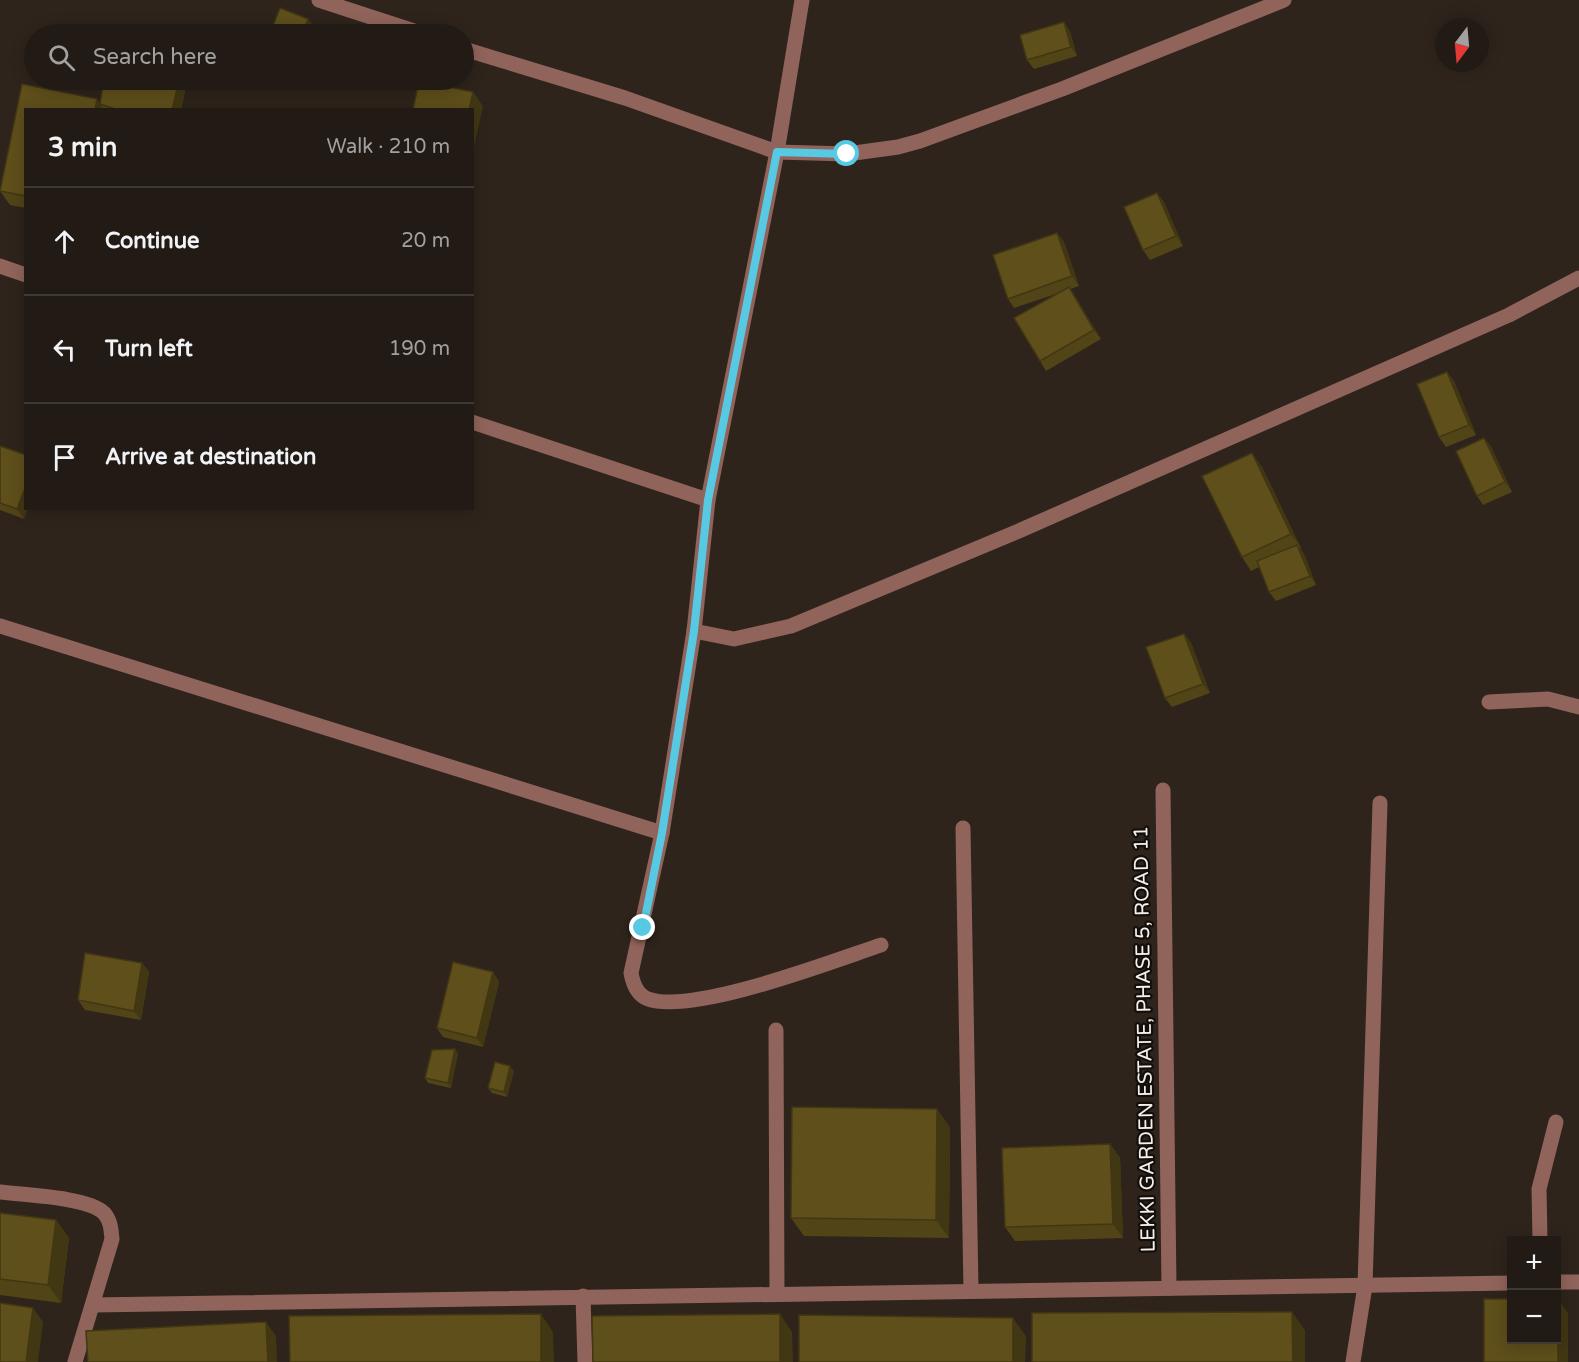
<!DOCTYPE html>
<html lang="en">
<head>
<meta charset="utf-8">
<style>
  body { margin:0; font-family:"Varela Round",sans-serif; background:#2e2822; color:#f1f3f6 }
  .controls { position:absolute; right:18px; bottom:18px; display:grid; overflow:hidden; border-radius:0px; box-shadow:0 3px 15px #0003 }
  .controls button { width:54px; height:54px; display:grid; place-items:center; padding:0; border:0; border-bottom:2px solid #3f3934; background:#221b15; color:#f1f3f6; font:30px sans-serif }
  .compass { position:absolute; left:1435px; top:18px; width:54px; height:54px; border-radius:50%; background:#221b15; box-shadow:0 3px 15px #0003; rotate:196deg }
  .stop { position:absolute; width:18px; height:18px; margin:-14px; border:4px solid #58c9e3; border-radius:50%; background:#fff }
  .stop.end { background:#58c9e3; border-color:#fff; box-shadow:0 2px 6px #0008 }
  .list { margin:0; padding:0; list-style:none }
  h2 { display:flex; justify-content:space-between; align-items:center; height:78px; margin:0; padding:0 24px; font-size:26px }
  h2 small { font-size:20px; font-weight:400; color:#a2a1a0 }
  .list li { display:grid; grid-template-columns:39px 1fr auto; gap:18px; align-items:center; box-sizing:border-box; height:108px; padding:0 24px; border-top:2px solid #3f3934 }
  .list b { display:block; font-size:22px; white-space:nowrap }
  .list em { font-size:20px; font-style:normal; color:#a2a1a0 }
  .icon { flex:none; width:33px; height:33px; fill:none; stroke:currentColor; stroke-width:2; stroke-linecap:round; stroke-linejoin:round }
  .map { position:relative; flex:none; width:1579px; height:1362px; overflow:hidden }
  .search { position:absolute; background:#221b15; box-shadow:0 3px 15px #0003; left:24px; top:24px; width:450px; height:66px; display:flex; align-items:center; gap:15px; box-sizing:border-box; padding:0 21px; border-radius:33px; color:#a2a1a0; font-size:22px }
  .panel { position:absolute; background:#221b15; box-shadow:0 3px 15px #0003; left:24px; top:108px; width:450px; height:402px; border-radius:0px }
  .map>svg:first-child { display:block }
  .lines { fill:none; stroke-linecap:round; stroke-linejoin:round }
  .minor { stroke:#90645b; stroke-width:15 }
  .wall { fill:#514417 }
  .shaded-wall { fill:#423713 }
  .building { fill:#5e4f1b; stroke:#423713; stroke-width:1.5 }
  .route { stroke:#58c9e3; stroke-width:8 }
  .labels { text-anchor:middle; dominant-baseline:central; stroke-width:4.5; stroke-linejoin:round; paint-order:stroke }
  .street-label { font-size:20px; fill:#f7f0ea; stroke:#120e0b }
</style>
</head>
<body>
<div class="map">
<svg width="1579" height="1362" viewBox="0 0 1579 1362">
  <rect width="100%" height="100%" fill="#2e241c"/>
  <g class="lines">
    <g class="minor">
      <path d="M319,0L423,34"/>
      <path d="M802,0L777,152L708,500L694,631L662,833L631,973C633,984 637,995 648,999C693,1015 833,961 881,945"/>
      <path d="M464,49L625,98L777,152L847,154L898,147L920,141L1062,89L1284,0"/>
      <path d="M0,266L26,275"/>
      <path d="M472,422L708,500"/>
      <path d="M0,626L662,833"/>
      <path d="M694,631L734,639L791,626L1021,530L1509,315L1579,278"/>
      <path d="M1489,702L1548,699L1579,707"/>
      <path d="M1163,790L1169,1288"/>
      <path d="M963,828L971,1291"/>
      <path d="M776,1030L777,1294"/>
      <path d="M0,1192C24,1195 88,1197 104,1213C111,1221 111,1230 112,1239L75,1362"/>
      <path d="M1540,1240L1539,1189L1556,1122"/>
      <path d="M1556,1282H1579"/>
      <path d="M583,1296L585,1362"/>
      <path d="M93,1305L1512,1283"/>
      <path d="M1353,1362L1365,1286L1380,803"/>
    </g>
  </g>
  <g class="wall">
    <path d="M1064,22L1070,32L1077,56L1034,69L1027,60Z"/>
    <path d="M104,80H171L179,81L185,91L181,110H26V208L10,205L0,191L22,84L97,99L100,104Z"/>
    <path d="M1157,193L1164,202L1183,246L1150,260L1143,250Z"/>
    <path d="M1057,233L1064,242L1079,286L1070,289L1101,339L1046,371L1040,361L1056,294L1014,308L1008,299Z"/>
    <path d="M1454,381L1476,435L1446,447L1439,437Z"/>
    <path d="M1484,438L1491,447L1512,492L1483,505L1477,496Z"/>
    <path d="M0,446L24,519L0,510Z"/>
    <path d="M1262,467L1301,548H1300L1304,554L1316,585L1276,601L1269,592L1259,567L1251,571L1242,557Z"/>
    <path d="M1184,634L1191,643L1210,693L1172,707L1165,698Z"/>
    <path d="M142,963L149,972L141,1020L85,1010L78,1000Z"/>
    <path d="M493,972L499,982L483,1047L443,1037L437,1028Z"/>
    <path d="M458,1053L451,1088L428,1083L425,1078Z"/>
    <path d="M514,1071L507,1097L492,1093L488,1088Z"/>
    <path d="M950,1127L949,1238L804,1236L791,1218Z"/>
    <path d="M1110,1144L1120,1158L1123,1238L1015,1241L1005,1227Z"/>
    <path d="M0,1213L56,1220L69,1238L61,1303L0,1295Z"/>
  </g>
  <g class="shaded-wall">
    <path d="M308,19L315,28L312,34H302Z"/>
    <path d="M1064,22L1070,32L1077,56L1071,47Z"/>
    <path d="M179,81L185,91L181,110H172Z"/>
    <path d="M473,92L483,106L472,156V110H469Z"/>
    <path d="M97,99L104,110H95Z"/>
    <path d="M1157,193L1164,202L1183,246L1176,236Z"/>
    <path d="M1057,233L1064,242L1079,286L1072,276Z"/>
    <path d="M1069,287L1075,296L1101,339L1094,330Z"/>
    <path d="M1447,372L1454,381L1476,435L1469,425Z"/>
    <path d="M1484,438L1491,447L1512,492L1505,482Z"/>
    <path d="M1252,453L1262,467L1301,548L1291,534Z"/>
    <path d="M26,486V508H28L24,519L17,509Z"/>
    <path d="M1297,545L1304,554L1316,585L1310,576Z"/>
    <path d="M1184,634L1191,643L1210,693L1203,684Z"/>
    <path d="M142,963L149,972L141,1020L134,1011Z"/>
    <path d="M493,972L499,982L483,1047L477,1038Z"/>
    <path d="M455,1049L458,1053L451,1088L448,1083Z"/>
    <path d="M510,1066L514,1071L507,1097L504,1092Z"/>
    <path d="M937,1109L950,1127L949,1238L936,1220Z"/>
    <path d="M1110,1144L1120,1158L1123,1238L1113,1224Z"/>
    <path d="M56,1220L69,1238L61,1303L48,1285Z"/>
    <path d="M1558,1299L1568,1313V1362H1558Z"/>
    <path d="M33,1308L43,1322L38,1362H26Z"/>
    <path d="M1292,1312L1305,1330V1362H1293Z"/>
    <path d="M541,1314L553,1332L554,1362H541Z"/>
    <path d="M780,1314L792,1332L793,1362H780Z"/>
    <path d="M1013,1318L1026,1336L1025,1362H1013Z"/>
    <path d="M266,1322L276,1336L277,1362H268Z"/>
  </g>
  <g class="building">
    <path d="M280,8L308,19L302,34H270Z"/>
    <path d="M1064,22L1071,47L1027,60L1020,35Z"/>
    <path d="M104,80H171L179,81L172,110H118L100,104Z"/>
    <path d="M419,81L473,92L469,110H413Z"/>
    <path d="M22,84L97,99L95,110H26V196L0,191Z"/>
    <path d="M1157,193L1176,236L1143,250L1124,207Z"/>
    <path d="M1057,233L1072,276L1008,299L993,255Z"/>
    <path d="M1069,287L1094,330L1040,361L1014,318Z"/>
    <path d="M1447,372L1469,425L1439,437L1417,384Z"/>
    <path d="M1484,438L1505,482L1477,496L1456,451Z"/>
    <path d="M0,446L26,455V486L17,509L0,503Z"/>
    <path d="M1252,453L1291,534L1242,557L1202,476Z"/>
    <path d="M1297,545L1310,576L1269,592L1257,561Z"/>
    <path d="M1184,634L1203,684L1165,698L1146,647Z"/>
    <path d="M85,953L142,963L134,1011L78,1000Z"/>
    <path d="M453,962L493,972L477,1038L437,1028Z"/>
    <path d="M455,1049L448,1083L425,1078L432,1050Z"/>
    <path d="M495,1062L510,1066L504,1092L488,1088Z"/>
    <path d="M792,1107L937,1109L936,1220L791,1218Z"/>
    <path d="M1110,1144L1113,1224L1005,1227L1002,1148Z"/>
    <path d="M0,1213L56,1220L48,1285L0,1279Z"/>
    <path d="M1484,1299H1512V1340H1557V1299H1558V1362H1484Z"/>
    <path d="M0,1303L33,1308L26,1362H0Z"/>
    <path d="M1292,1312L1293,1362H1032V1313Z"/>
    <path d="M541,1314V1362H290L289,1316Z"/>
    <path d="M780,1314V1362H593L592,1316Z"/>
    <path d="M799,1315L1013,1318V1362H799Z"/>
    <path d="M266,1322L268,1362H88L86,1331Z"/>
  </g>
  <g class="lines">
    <path class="route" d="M643,928L662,833L694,631L708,500L777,152L847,154"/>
  </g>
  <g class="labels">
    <g class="street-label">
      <text transform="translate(1145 1039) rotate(-91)">LEKKI GARDEN ESTATE, PHASE 5, ROAD 11</text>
    </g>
  </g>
</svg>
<div class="controls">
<button>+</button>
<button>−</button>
</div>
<svg class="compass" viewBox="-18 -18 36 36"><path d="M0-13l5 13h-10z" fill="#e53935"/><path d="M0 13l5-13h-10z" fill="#a2a1a0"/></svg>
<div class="stop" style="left:847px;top:154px"></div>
<div class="stop end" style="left:643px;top:928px"></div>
<div class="search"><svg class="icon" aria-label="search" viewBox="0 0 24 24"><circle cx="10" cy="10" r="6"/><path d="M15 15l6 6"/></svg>Search here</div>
<section class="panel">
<h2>3 min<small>Walk · 210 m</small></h2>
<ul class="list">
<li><svg class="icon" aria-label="ahead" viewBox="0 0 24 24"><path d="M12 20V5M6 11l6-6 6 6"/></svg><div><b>Continue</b></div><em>20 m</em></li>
<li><svg class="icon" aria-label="left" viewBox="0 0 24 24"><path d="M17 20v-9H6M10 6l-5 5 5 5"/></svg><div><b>Turn left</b></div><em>190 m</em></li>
<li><svg class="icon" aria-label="arrive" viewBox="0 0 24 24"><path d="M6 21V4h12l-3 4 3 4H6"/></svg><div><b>Arrive at destination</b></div></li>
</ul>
</section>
</div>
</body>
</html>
